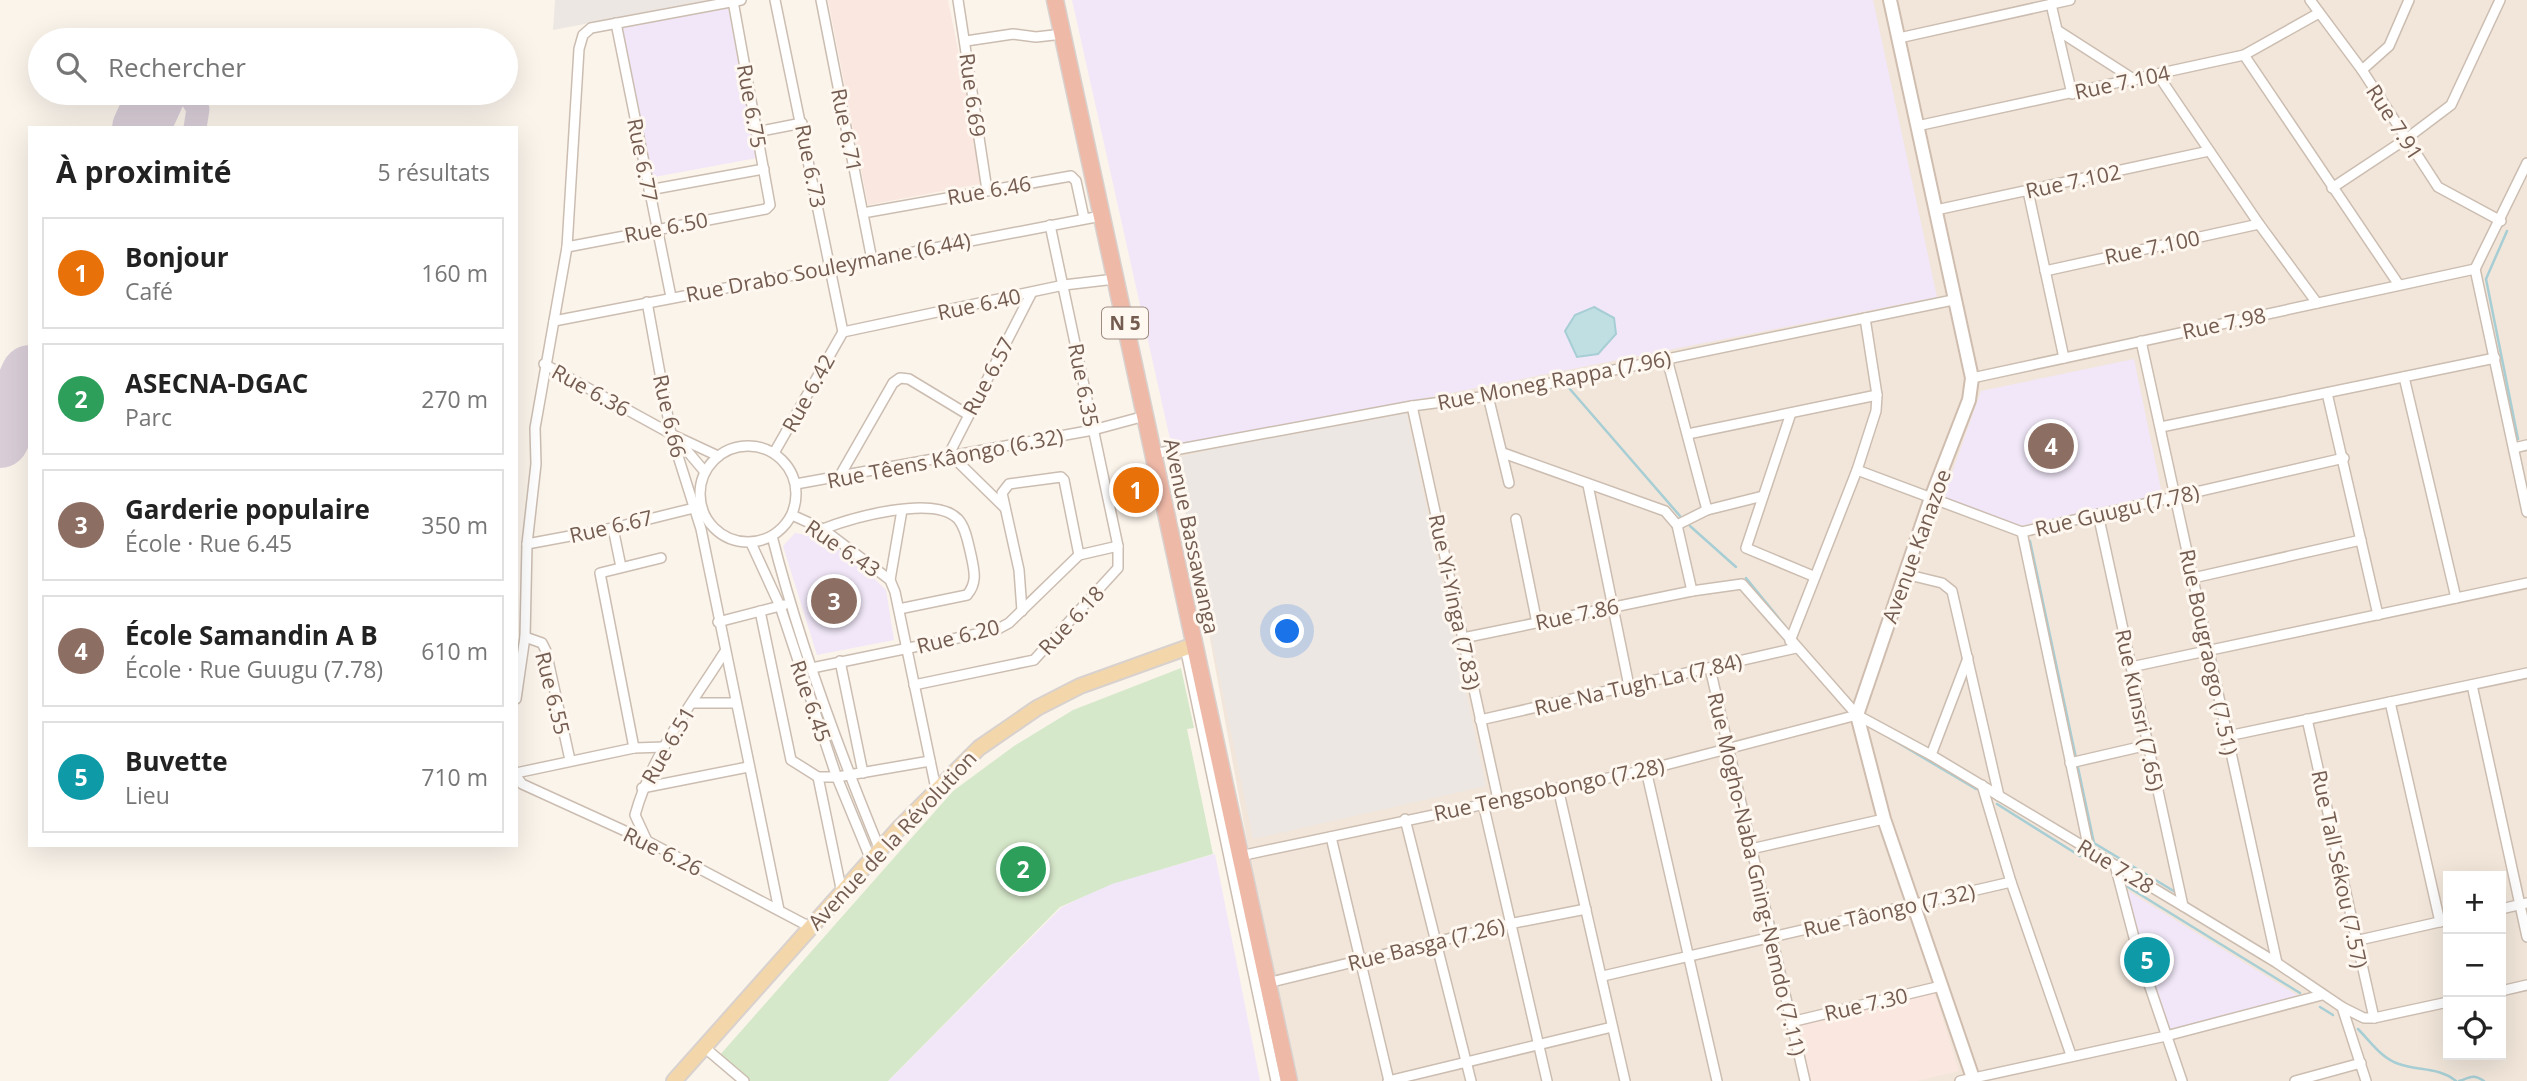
<!DOCTYPE html>
<html lang="fr">
<head>
<meta charset="utf-8">
<style>
  body { margin:0; font-family:"Open Sans",sans-serif; background:#f2f2f2; color:#222 }
  .controls { position:absolute; right:21px; bottom:21px; display:grid; overflow:hidden; border-radius:0px; box-shadow:0 7px 28px #0002 }
  .controls button { width:63px; height:63px; display:grid; place-items:center; padding:0; border:0; border-bottom:2px solid #e0e0e0; background:#fff; color:#222; font:35px sans-serif }
  .you { position:absolute; left:1288px; top:632px; width:24px; height:24px; margin:-18px; border:5px solid #fff; border-radius:50%; background:#1a73e8; box-shadow:0 0 0 10px #1a73e833 }
  .badge { display:grid; place-items:center; width:46px; height:46px; border-radius:50%; background:#d9765c; color:#fff; font-size:23px; font-weight:700 }
  .pin { position:absolute; translate:-50% -50%; border:4px solid #fff; box-shadow:0 2px 7px #0006 }
  .list { margin:0; padding:0; list-style:none }
  h2 { display:flex; justify-content:space-between; align-items:center; height:91px; margin:0; padding:0 28px; font-size:30px }
  h2 small { font-size:23px; font-weight:400; color:#767676 }
  .list li { display:grid; grid-template-columns:46px 1fr auto; gap:21px; align-items:center; box-sizing:border-box; height:112px; margin:0 14px 14px; padding:0 14px; border:2px solid #e0e0e0; border-radius:0px }
  .list b { display:block; font-size:26px; white-space:nowrap }
  .list p { margin:0; font-size:23px; white-space:nowrap; color:#767676 }
  .list em { font-size:23px; font-style:normal; color:#767676 }
  .icon { flex:none; width:38px; height:38px; fill:none; stroke:currentColor; stroke-width:2; stroke-linecap:round; stroke-linejoin:round }
  .map { position:relative; flex:none; width:2527px; height:1081px; overflow:hidden }
  .search { position:absolute; background:#fff; box-shadow:0 7px 28px #0002; left:28px; top:28px; width:490px; height:77px; display:flex; align-items:center; gap:18px; box-sizing:border-box; padding:0 24px; border-radius:38px; color:#767676; font-size:26px }
  .panel { position:absolute; background:#fff; box-shadow:0 7px 28px #0002; left:28px; top:126px; width:490px; height:721px; border-radius:0px }
  .map>svg:first-child { display:block }
  .residential { fill:#f2e6da; fill-rule:evenodd }
  .commercial { fill:#fae7e0 }
  .industrial { fill:#ede7e3 }
  .education { fill:#f1e7f8 }
  .green { fill:#d6e8ca }
  .water { fill:#c0dfe3; stroke:#a7ced4; stroke-width:2 }
  .lines { fill:none; stroke-linecap:round; stroke-linejoin:round }
  .stream { stroke:#a7ced4; stroke-width:2.5 }
  .taxiway { stroke:#d9ced8; stroke-width:23 }
  .runway { stroke:#d9ced8; stroke-width:58 }
  .street-casing { stroke:#ccbdb1; stroke-width:12 }
  .secondary-casing { stroke:#cfbdaf; stroke-width:16 }
  .primary-casing { stroke:#d8d1ce; stroke-width:18 }
  .highway-casing { stroke:#d8d1ce; stroke-width:19 }
  .street { stroke:#fff; stroke-width:9 }
  .secondary { stroke:#fff; stroke-width:12 }
  .primary { stroke:#f3d7aa; stroke-width:14 }
  .highway { stroke:#efb9a8; stroke-width:16 }
  .labels { text-anchor:middle; dominant-baseline:central; stroke-width:6; stroke-linejoin:round; paint-order:stroke }
  .shield { fill:#fef8f1; stroke:#9d8b80; stroke-width:2 }
  .shield-label { font-size:19px; font-weight:bold; fill:#745c50 }
  .street-label { font-size:21px; fill:#745c50; stroke:#fef8f1 }
</style>
</head>
<body>
<div class="map">
<svg width="2527" height="1081" viewBox="0 0 2527 1081">
  <rect width="100%" height="100%" fill="#fbf4eb"/>
  <path class="residential" d="M1093,0H2527V1081H1291ZM2448,876H2501V1055H2448Z"/>
  <g class="commercial">
    <path d="M828,0H948L985,183L868,205Z"/>
    <path d="M1934,991L1959,1071L1917,1081H1808L1793,1023Z"/>
  </g>
  <g class="industrial">
    <path d="M555,0H710L553,30Z"/>
    <path d="M1405,406L1486,786L1253,839L1174,458Z"/>
  </g>
  <g class="education">
    <path d="M1072,0H1873L1937,297L1172,448Z"/>
    <path d="M728,6L757,158L649,178L621,26Z"/>
    <path d="M2134,359L2162,494L2021,526L1943,498L1981,391Z"/>
    <path d="M795,533L815,536L835,547L861,566L886,590L894,640L817,655L783,546Z"/>
    <path d="M1215,854L1260,1081H888L1062,907L1109,884Z"/>
    <path d="M2125,889L2300,997L2168,1030L2123,892Z"/>
  </g>
  <path class="green" d="M1181,668L1194,728L1187,729L1213,854L1112,884L1060,907L888,1081H750L719,1056L953,791L1014,746L1073,710Z"/>
  <path class="water" d="M1594,307L1614,318L1616,334L1598,354L1577,357L1565,331L1575,315Z"/>
  <g class="lines">
    <g class="stream">
      <path d="M2507,231L2486,279L2518,439"/>
      <path d="M1569,388L1680,516"/>
      <path d="M1690,526L1736,567"/>
      <path d="M2030,541L2094,843L2177,893"/>
      <path d="M1746,578L1785,626"/>
      <path d="M1885,735L1976,789"/>
      <path d="M1997,804L2080,856"/>
      <path d="M2128,887L2300,993"/>
      <path d="M2320,1007L2333,1015"/>
      <path d="M2358,1029C2370,1041 2382,1059 2399,1064C2418,1071 2439,1067 2456,1081"/>
      <path d="M2459,1081C2470,1078 2472,1073 2484,1081"/>
    </g>
    <g class="taxiway">
      <path d="M188,93L198,109L195,128"/>
      <path d="M130,128L133,107L145,93"/>
    </g>
    <g class="runway">
      <path d="M141,128L157,93"/>
      <path d="M0,439L30,374"/>
    </g>
    <g class="street-casing">
      <g id="street">
        <path d="M775,0L843,332"/>
        <path d="M821,0L872,260"/>
        <path d="M958,0L987,190"/>
        <path d="M2310,0L2362,70L2438,187L2501,221"/>
        <path d="M2051,4L2072,94"/>
        <path d="M616,23L671,297"/>
        <path d="M2057,30L2135,80"/>
        <path d="M1899,38L2070,0"/>
        <path d="M966,41L1013,34L1036,37L1063,34"/>
        <path d="M2244,55L2399,285"/>
        <path d="M2362,70L2389,46L2409,0"/>
        <path d="M2158,75L2259,224L2317,303"/>
        <path d="M1917,126L2244,55L2319,13"/>
        <path d="M756,132L802,123"/>
        <path d="M2332,188L2406,139L2451,105L2500,0"/>
        <path d="M649,190L764,169"/>
        <path d="M2028,191L2064,358"/>
        <path d="M1936,210L2209,151"/>
        <path d="M863,213L1071,176L1076,181L1084,218"/>
        <path d="M567,247L766,209L770,205L733,1"/>
        <path d="M2475,269L2527,512"/>
        <path d="M2475,269L2527,163"/>
        <path d="M2045,271L2259,224"/>
        <path d="M647,302L671,434L701,529L779,910"/>
        <path d="M554,321L1101,216"/>
        <path d="M843,332L1064,285L1115,279"/>
        <path d="M2141,341L2277,963"/>
        <path d="M1667,359L1707,510"/>
        <path d="M544,364L675,436L718,456"/>
        <path d="M2404,377L2456,598"/>
        <path d="M1972,378L2475,269"/>
        <path d="M2327,393L2378,615"/>
        <path d="M1488,396L1509,483"/>
        <path d="M1412,406L1498,799"/>
        <path d="M1791,413L1746,548L1813,576"/>
        <path d="M2161,427L2495,358"/>
        <path d="M1688,434L1877,395"/>
        <path d="M678,440L705,472"/>
        <circle cx="748" cy="494" r="48"/>
        <path d="M2514,448L2527,445"/>
        <path d="M774,453L843,332"/>
        <path d="M1503,453L1665,511L1677,525L1692,591"/>
        <path d="M1153,454L1412,406L1488,396L1953,300"/>
        <path d="M953,457L1005,508"/>
        <path d="M947,458L1031,294"/>
        <path d="M1857,470L2022,532L2344,458"/>
        <path d="M838,479L893,383L900,378L909,379L967,414"/>
        <path d="M796,484L1093,430L1145,416"/>
        <path d="M1588,485L1629,686"/>
        <path d="M2098,514L2183,906"/>
        <path d="M792,515L823,529L890,580L895,592L936,789"/>
        <path d="M1516,519L1537,623"/>
        <path d="M1677,525L1707,510L1763,496"/>
        <path d="M613,528L621,567"/>
        <path d="M823,529C851,518 934,494 958,519C966,528 968,543 971,555C974,570 978,582 967,595L899,609"/>
        <path d="M2022,532L2089,850"/>
        <path d="M772,536C799,643 838,748 880,850"/>
        <path d="M751,543L780,606L836,775L871,860"/>
        <path d="M527,544L613,528L694,508"/>
        <path d="M1905,574L1942,583L1952,591L1999,796"/>
        <path d="M2193,578L2361,540"/>
        <path d="M890,580L902,510"/>
        <path d="M760,611L791,760L818,777H837L930,761"/>
        <path d="M1022,611L1019,570L1002,493L1009,484L1061,477L1064,480L1079,555"/>
        <path d="M718,622L784,605"/>
        <path d="M525,637L542,643L546,651L570,760"/>
        <path d="M1463,638L1692,591L1742,584L1857,715L1931,755L2183,906L2277,963L2342,1007L2364,1018H2374L2448,1002"/>
        <path d="M1790,641L1857,470L1876,411L1877,395L1865,318"/>
        <path d="M1185,647L1276,1081"/>
        <path d="M840,661L863,773"/>
        <path d="M2131,667L2527,583"/>
        <path d="M812,668L996,630L1009,623L1079,555L1118,546"/>
        <path d="M1710,668L1805,1081"/>
        <path d="M914,685L1034,660L1118,568V546L1050,225"/>
        <path d="M2472,685L2527,937"/>
        <path d="M516,699L525,637L527,544L536,464L535,428L567,247L579,49L583,35L591,28L741,0"/>
        <path d="M2390,702L2440,922"/>
        <path d="M692,703H735"/>
        <path d="M2307,719L2374,1018"/>
        <path d="M1480,720L1796,648"/>
        <path d="M2228,736L2527,673"/>
        <path d="M634,748L600,573L661,558"/>
        <path d="M1931,755L1968,658"/>
        <path d="M2070,763L2148,745"/>
        <path d="M1646,770L1717,1081"/>
        <path d="M516,773L634,748L664,747"/>
        <path d="M516,776L522,784L647,841L810,927"/>
        <path d="M818,777L842,893"/>
        <path d="M1982,785L2011,882L2071,1055"/>
        <path d="M642,788L748,767"/>
        <path d="M1558,788L1625,1081"/>
        <path d="M1483,803L1547,1081"/>
        <path d="M1405,819L1471,1081"/>
        <path d="M1331,837L1389,1081"/>
        <path d="M647,841L635,815C651,756 691,705 724,653"/>
        <path d="M1751,849L1884,819"/>
        <path d="M1240,856L1646,770L1857,715"/>
        <path d="M2115,865L2137,949L2182,1081"/>
        <path d="M2501,909L2527,903"/>
        <path d="M2355,941L2448,920"/>
        <path d="M1603,976L2011,882"/>
        <path d="M1267,983L1509,924L1586,909"/>
        <path d="M2501,991L2527,985"/>
        <path d="M2342,1007L2366,1081"/>
        <path d="M1791,1022L1941,986"/>
        <path d="M704,1047L744,1081"/>
        <path d="M1388,1081L1612,1027"/>
        <path d="M1960,1081L2166,1036L2322,995"/>
        <path d="M2295,1081L2361,1063"/>
      </g>
    </g>
    <g class="secondary-casing">
      <path id="secondary" d="M1890,0L1972,378L1969,400L1931,498L1857,715L1884,819L1974,1081"/>
    </g>
    <g class="primary-casing">
      <path id="primary" d="M674,1081L901,826L979,748L1037,708L1080,686L1194,645"/>
    </g>
    <g class="highway-casing">
      <path id="highway" d="M1055,0L1289,1081"/>
    </g>
    <use href="#street" class="street"/>
    <use href="#secondary" class="secondary"/>
    <use href="#primary" class="primary"/>
    <use href="#highway" class="highway"/>
  </g>
  <g class="labels">
    <rect class="shield" x="1102" y="307.5" width="46" height="31" rx="5"/>
    <g class="shield-label">
      <text x="1125" y="323">N 5</text>
    </g>
    <g class="street-label">
      <text transform="translate(2122 82) rotate(-12)">Rue 7.104</text>
      <text transform="translate(973 95) rotate(82)">Rue 6.69</text>
      <text transform="translate(752 106) rotate(80)">Rue 6.75</text>
      <text transform="translate(2395 122) rotate(57)">Rue 7.91</text>
      <text transform="translate(847 130) rotate(79)">Rue 6.71</text>
      <text transform="translate(643 160) rotate(79)">Rue 6.77</text>
      <text transform="translate(811 166) rotate(79)">Rue 6.73</text>
      <text transform="translate(2073 181) rotate(-12)">Rue 7.102</text>
      <text transform="translate(989 190) rotate(-10)">Rue 6.46</text>
      <text transform="translate(666 227) rotate(-11)">Rue 6.50</text>
      <text transform="translate(2152 247) rotate(-12)">Rue 7.100</text>
      <text transform="translate(828 267) rotate(-11)">Rue Drabo Souleymane (6.44)</text>
      <text transform="translate(979 304) rotate(-12)">Rue 6.40</text>
      <text transform="translate(2224 323) rotate(-12)">Rue 7.98</text>
      <text transform="translate(988 376) rotate(-62)">Rue 6.57</text>
      <text transform="translate(1554 380) rotate(-11)">Rue Moneg Rappa (7.96)</text>
      <text transform="translate(1084 385) rotate(79)">Rue 6.35</text>
      <text transform="translate(591 390) rotate(29)">Rue 6.36</text>
      <text transform="translate(808 393) rotate(-61)">Rue 6.42</text>
      <text transform="translate(670 416) rotate(77)">Rue 6.66</text>
      <text transform="translate(945 458) rotate(-11)">Rue Têens Kâongo (6.32)</text>
      <text transform="translate(2117 510) rotate(-13)">Rue Guugu (7.78)</text>
      <text transform="translate(611 526) rotate(-13)">Rue 6.67</text>
      <text transform="translate(1192 536) rotate(78)">Avenue Bassawanga</text>
      <text transform="translate(1916 546) rotate(-70)">Avenue Kanazoe</text>
      <text transform="translate(843 548) rotate(34)">Rue 6.43</text>
      <text transform="translate(1455 602) rotate(78)">Rue Yi-Yinga (7.83)</text>
      <text transform="translate(1577 614) rotate(-12)">Rue 7.86</text>
      <text transform="translate(1071 620) rotate(-47)">Rue 6.18</text>
      <text transform="translate(958 636) rotate(-14)">Rue 6.20</text>
      <text transform="translate(2209 652) rotate(78)">Rue Bougraogo (7.51)</text>
      <text transform="translate(1638 684) rotate(-13)">Rue Na Tugh La (7.84)</text>
      <text transform="translate(553 693) rotate(76)">Rue 6.55</text>
      <text transform="translate(811 701) rotate(71)">Rue 6.45</text>
      <text transform="translate(2140 710) rotate(78)">Rue Kunsri (7.65)</text>
      <text transform="translate(668 745) rotate(-60)">Rue 6.51</text>
      <text transform="translate(1549 789) rotate(-12)">Rue Tengsobongo (7.28)</text>
      <text transform="translate(892 840) rotate(-47)">Avenue de la Révolution</text>
      <text transform="translate(663 851) rotate(26)">Rue 6.26</text>
      <text transform="translate(2116 866) rotate(31)">Rue 7.28</text>
      <text transform="translate(2340 869) rotate(78)">Rue Tall Sékou (7.57)</text>
      <text transform="translate(1757 874) rotate(77)">Rue Mogho-Naba Gning-Nemdo (7.11)</text>
      <text transform="translate(1889 910) rotate(-13)">Rue Tâongo (7.32)</text>
      <text transform="translate(1426 944) rotate(-14)">Rue Basga (7.26)</text>
      <text transform="translate(1866 1004) rotate(-13)">Rue 7.30</text>
    </g>
  </g>
</svg>
<div class="controls">
<button>+</button>
<button>−</button>
<button><svg class="icon" aria-label="locate" viewBox="0 0 24 24"><circle cx="12" cy="12" r="6"/><path d="M12 2v4M12 18v4M2 12h4M18 12h4"/></svg></button>
</div>
<div class="you"></div>
<div class="pin badge" style="left:1136px;top:490px;background:#e8710a">1</div>
<div class="pin badge" style="left:1023px;top:869px;background:#2e9e5b">2</div>
<div class="pin badge" style="left:834px;top:601px;background:#8d6e63">3</div>
<div class="pin badge" style="left:2051px;top:446px;background:#8d6e63">4</div>
<div class="pin badge" style="left:2147px;top:960px;background:#0f9aa8">5</div>
<div class="search"><svg class="icon" aria-label="search" viewBox="0 0 24 24"><circle cx="10" cy="10" r="6"/><path d="M15 15l6 6"/></svg>Rechercher</div>
<section class="panel">
<h2>À proximité<small>5 résultats</small></h2>
<ul class="list">
<li><span class="badge" style="background:#e8710a">1</span><div><b>Bonjour</b><p>Café</p></div><em>160 m</em></li>
<li><span class="badge" style="background:#2e9e5b">2</span><div><b>ASECNA-DGAC</b><p>Parc</p></div><em>270 m</em></li>
<li><span class="badge" style="background:#8d6e63">3</span><div><b>Garderie populaire</b><p>École · Rue 6.45</p></div><em>350 m</em></li>
<li><span class="badge" style="background:#8d6e63">4</span><div><b>École Samandin A B</b><p>École · Rue Guugu (7.78)</p></div><em>610 m</em></li>
<li><span class="badge" style="background:#0f9aa8">5</span><div><b>Buvette</b><p>Lieu</p></div><em>710 m</em></li>
</ul>
</section>
</div>
</body>
</html>
